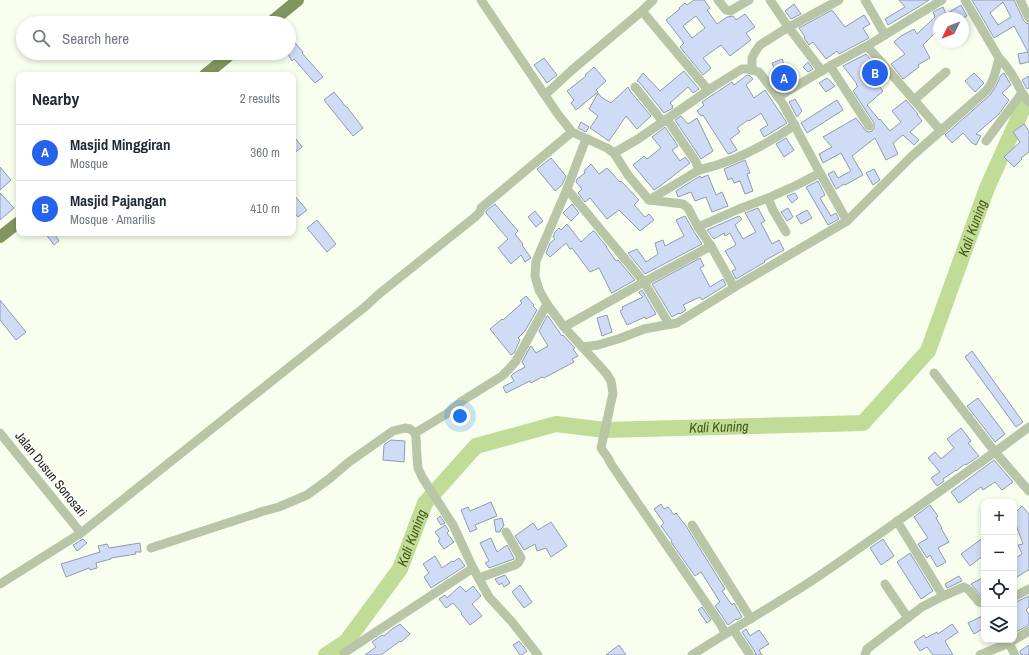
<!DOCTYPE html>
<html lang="en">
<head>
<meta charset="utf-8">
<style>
  body { margin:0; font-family:"Archivo Narrow",sans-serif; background:#f6f6f7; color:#1f2937 }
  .controls { position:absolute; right:12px; bottom:12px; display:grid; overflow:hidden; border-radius:8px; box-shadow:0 2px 6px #0003 }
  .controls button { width:36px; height:36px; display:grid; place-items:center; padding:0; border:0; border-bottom:1px solid #e0e1e3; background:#fff; color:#1f2937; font:20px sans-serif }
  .compass { position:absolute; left:933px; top:12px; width:36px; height:36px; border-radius:50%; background:#fff; box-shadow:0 2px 6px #0003; rotate:227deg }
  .you { position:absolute; left:460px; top:416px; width:14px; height:14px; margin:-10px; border:3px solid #fff; border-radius:50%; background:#1a73e8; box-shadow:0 0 0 6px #1a73e833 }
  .badge { display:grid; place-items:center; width:26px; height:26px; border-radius:50%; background:#2563eb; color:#fff; font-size:13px; font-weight:700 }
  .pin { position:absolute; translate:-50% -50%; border:2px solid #fff; box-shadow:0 1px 4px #0006 }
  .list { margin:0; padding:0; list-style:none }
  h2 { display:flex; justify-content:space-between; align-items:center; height:52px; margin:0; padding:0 16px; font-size:17px }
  h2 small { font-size:13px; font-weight:400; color:#747a83 }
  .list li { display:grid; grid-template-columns:26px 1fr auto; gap:12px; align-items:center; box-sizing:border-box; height:56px; padding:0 16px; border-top:1px solid #e0e1e3 }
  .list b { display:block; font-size:15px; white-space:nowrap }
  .list p { margin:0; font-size:13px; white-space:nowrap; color:#747a83 }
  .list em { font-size:13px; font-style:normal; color:#747a83 }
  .icon { flex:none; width:22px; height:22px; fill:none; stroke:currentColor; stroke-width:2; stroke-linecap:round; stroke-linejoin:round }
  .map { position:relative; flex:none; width:1029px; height:655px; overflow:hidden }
  .search { position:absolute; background:#fff; box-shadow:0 2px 6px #0003; left:16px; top:16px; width:280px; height:44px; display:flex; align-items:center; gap:10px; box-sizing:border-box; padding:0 14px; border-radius:22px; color:#747a83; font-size:15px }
  .panel { position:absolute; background:#fff; box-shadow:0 2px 6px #0003; left:16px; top:72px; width:280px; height:164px; border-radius:8px }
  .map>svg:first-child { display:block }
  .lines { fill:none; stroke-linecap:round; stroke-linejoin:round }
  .river { stroke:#c0dc97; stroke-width:16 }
  .building { fill:#d0dcf6; stroke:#909bb3; fill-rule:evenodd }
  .minor { stroke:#b9c5a7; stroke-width:9 }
  .major { stroke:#81965f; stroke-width:12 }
  .labels { text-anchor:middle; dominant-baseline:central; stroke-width:3; stroke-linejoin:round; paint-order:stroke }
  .street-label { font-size:13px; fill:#21251b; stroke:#fff }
  .water-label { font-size:14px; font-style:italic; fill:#435a10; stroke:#fff }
</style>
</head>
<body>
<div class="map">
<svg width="1029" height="655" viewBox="0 0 1029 655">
  <rect width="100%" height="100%" fill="#f8ffee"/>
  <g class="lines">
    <path class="river" id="s1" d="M326,655L346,642L400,569L425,503L476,446L556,424L605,430L863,423L928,351L987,188L1023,108L1029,105"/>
  </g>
  <g class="building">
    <path d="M694,0H704L710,8L707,10L717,24L727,17L733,16L736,20L745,14L755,27L746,33L751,40L730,56L721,45L703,58L711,68L703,75L680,47L684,43L666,20L680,9L679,8L685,3L687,5ZM696,16L705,28L692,38L683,26Z"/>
    <path d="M899,0H929L920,6L888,25L885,19L905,7Z"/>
    <path d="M972,0H1014L1024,21L1026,23L1029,24V62L1020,64L1018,54L1028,52L1014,26L994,38ZM1003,2L1011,17L998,25L990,13Z"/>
    <path d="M794,4L801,14L791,19L785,11Z"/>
    <path d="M961,5L967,16L963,18H939V29L923,45L930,58L918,65L919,67L903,79L891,64L905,54L894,42L901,36L914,29L917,34L935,17L933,12L943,7L946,14Z"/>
    <path d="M832,10L845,27L864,15L870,24L863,28L869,38L839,54L837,51L826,59L813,42L809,45L804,38L805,37L799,28Z"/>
    <path d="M289,36L303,52L302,53L323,77L315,83L294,59L292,61L289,56Z"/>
    <path d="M866,54L884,75L876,82L883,91L867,105L879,120L880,119L890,131L901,122L892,111L906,100L918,114H917L922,121L910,132L919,140L914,145L903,135L893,143L898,154L886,160L875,138L852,156L863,175L845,185L844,184L836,189L828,174L834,171L838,178L851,171L841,153L823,163L819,154L832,147L823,137L856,118L866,131L869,132L872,131L874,128V123L853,91L858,86L856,85L857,84L843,66Z"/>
    <path d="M544,58L557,75L547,83L534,65Z"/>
    <path d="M782,59L785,67L789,66L794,81L780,89L776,85L772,71L775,70L772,63Z"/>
    <path d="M808,62L813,69L808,72L803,67Z"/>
    <path d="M594,67L606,81L596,90L598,92L576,110L571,103L574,100L567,91L586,76L585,75Z"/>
    <path d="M684,71L699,89L693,93L688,87L670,103L673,106H672L673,108L664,113L640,83L637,81L643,73L660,91Z"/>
    <path d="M974,73L984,83L975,92L965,81Z"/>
    <path d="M1004,73L1011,85L1002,93L1009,100L999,114L976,134L981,136L976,145L972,143L963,133L952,143L945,135L946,134L990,95L996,86L1001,75Z"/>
    <path d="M747,75L750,76L753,79L746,85L754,98L765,90L787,123L764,137L760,130L768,125L761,113L749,121L748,120L737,128L740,132L730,139L737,150L731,153L728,154L703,115L701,116L697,111L704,105L702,102L732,82L734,85Z"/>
    <path d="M1029,76V88L1027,89L1022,80Z"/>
    <path d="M827,78L835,86L826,92L819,83Z"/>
    <path d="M628,87L630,91L651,116L637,129L626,116L609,141L590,128L598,116L589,109L598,93L601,97L611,103Z"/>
    <path d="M334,92L346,107H347L363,128L353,136L324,100Z"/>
    <path d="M795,99L802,111L797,117L789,102Z"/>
    <path d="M837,100L843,110L807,133L801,123Z"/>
    <path d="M681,116L688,124L697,118L713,151L701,159L675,120Z"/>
    <path d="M581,122L589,127L586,132L578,128Z"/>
    <path d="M1024,124L1029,131V152L1021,158L1022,159L1014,167L1004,157L1020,142L1013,132Z"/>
    <path d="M665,127L678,146L672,150L680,161L685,157L690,163L660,186L654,190L633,165L644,156L647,159L661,148L652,137Z"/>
    <path d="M293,135L302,147L293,154Z"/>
    <path d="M786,138L794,150L784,157L776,144Z"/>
    <path d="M551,158L566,176L562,185L555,191L537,169Z"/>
    <path d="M745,160L750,173L747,174L753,191L745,194L740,181L734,183L732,178L728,180L724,169Z"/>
    <path d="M591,164L599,174L607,168L620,182L621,181L639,200L634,205L645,217L649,214L654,220L640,231L619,210L607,219L590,198L585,202L578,193L582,189L576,182L577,179L585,173L584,171Z"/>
    <path d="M0,167L11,180L0,190Z"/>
    <path d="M874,169L880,180L873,185L866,173Z"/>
    <path d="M708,175L716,195L722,192L728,206L712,212L706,197L695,201L691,192L678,197L676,191L700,176L701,178Z"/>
    <path d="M818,181L825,195L820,198L831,216L836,213L839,219L828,225L806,187Z"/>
    <path d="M0,193L14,208L0,220Z"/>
    <path d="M795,193L798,198L792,203L787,196Z"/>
    <path d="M293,194L307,210L298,217L293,211Z"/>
    <path d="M495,204L518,231L515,234L523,244L522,245L531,258L525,262L521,255L511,264L498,248L508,239L486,213V211Z"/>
    <path d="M572,204L579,213L571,221L563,213Z"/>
    <path d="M758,208L765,221L761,223L772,244L779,240L784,250L764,261L765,262L736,279L732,271L736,269L725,251L736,245L730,233L725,236L724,233L714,239L707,230L739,216L742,219L735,225L743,239L756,232L745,213Z"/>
    <path d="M788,208L793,217L787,221L781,212Z"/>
    <path d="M807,210L812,218L801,224L796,216Z"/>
    <path d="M535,211L543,221L536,227L528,217Z"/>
    <path d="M685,216L693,230L702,244L645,274L628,253L637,249L646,262L658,254L655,243L663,240L665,246L684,236L676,220Z"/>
    <path d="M317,220L336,244L327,252L307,228Z"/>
    <path d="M567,224L581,242L593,231H594L607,247H606L616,261L618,260L635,280L612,293L611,292L599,268L590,272L572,248L570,249L566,243L550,257L546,253L550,243L555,239L553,237L555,232L559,228L561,230Z"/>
    <path d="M45,233H54L59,241L54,245Z"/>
    <path d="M700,258L704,266L700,268L710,287L723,279L726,285L702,300L700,297L683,305L686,310L680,314L679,313L672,317L652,284Z"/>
    <path d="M642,290L656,314L646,319L645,317L627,325L620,311L623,309L622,307L643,297L639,293V292Z"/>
    <path d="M526,296L534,305L533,306L537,310L525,331L518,338L520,340L514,353L511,355L490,329L502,319L503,320L522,303L520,301Z"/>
    <path d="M0,300L26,332L16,340L0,320Z"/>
    <path d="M607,315L612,332L602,336L597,318Z"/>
    <path d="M547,316H548L562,336L563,335L575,348L573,349L578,356L572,359L574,362L544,378L542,377L531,383L530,381L506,393L503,387L514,381L511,376L514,373L525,367L522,362L530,347L531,346L536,353L548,346L539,331Z"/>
    <path d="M972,351L1023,422L1016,427L965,357Z"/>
    <path d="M978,398L1005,434L995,442L967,406Z"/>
    <path d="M961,428L971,441L968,443L979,456L966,465L965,464L956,471V470L943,479L944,481L937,486L931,478L940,472L928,458L935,452L941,459L954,448L947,439Z"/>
    <path d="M391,440L405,441L404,462L383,460L384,445Z"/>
    <path d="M994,460L1013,482L1002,490L995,482L983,490L981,487L959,503L951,492Z"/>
    <path d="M491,502L497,516L475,525L477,529L470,532L461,510L468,507L470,511Z"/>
    <path d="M661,504L664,509L668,507L674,515L676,513L686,526L725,589L722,591L732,605L734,603L742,617L737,620L736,619L728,625L715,606L720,602L701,572L695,576L671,542L672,541L661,526L664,523L654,509Z"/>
    <path d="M930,505L938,516L936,518L942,528H941L949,542L938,548L946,562L937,567L930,555L927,558L918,544L928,538L914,517Z"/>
    <path d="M1022,506L1029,514V571L1028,570L1014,579V559L1022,554L1018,545L1023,544L1016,525L1014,527V514Z"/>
    <path d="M440,516L445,523L441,525L437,519Z"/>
    <path d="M502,518L504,526L501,529L500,532H496L494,520Z"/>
    <path d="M551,522L567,546L551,557L546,548L537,551L535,544L524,550L515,536L533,523L538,530Z"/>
    <path d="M445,525L449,531L447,533L454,542L444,549L438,541L440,539L435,532Z"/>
    <path d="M984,537V555L970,566L961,554Z"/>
    <path d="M491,538L497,552L507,545L514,558V559L489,568L485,563L489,561L480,543Z"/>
    <path d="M83,539L87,543L77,551L73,545Z"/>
    <path d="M883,539L894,556L881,565L870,548Z"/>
    <path d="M140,543L141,552H135L136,554L111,558V559L96,563L97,568L90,570L89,568L66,577L61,564L100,552L98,546L107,544L109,548Z"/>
    <path d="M910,553L933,591L921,599L897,562Z"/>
    <path d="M435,556L442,568L452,561L453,562L459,558L465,566L431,588L424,577L429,573L423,564Z"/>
    <path d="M505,575L510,583L504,587L502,583L499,585L495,579Z"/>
    <path d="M959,576L962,581L947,588L945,584Z"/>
    <path d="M984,577V597H982L971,584Z"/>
    <path d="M520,585L532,602L524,608L512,592Z"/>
    <path d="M460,586L466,592L473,586L481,596L472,604L482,616L470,625L461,614L462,613L453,603L446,608L439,599L445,595L447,598Z"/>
    <path d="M1029,596V607L1026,610L1029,614V625L1016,632L1014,629V603Z"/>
    <path d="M702,607L711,620L707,623L698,610Z"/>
    <path d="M984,615V628L974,634L968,623Z"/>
    <path d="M400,624L410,634L401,642L400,641L381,655H365L376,647L372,642L382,635L384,636L392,629Z"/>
    <path d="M952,624L958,632L945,641L953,655H933L927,647L920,651L914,642L924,635L926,638L937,632L938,634Z"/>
    <path d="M746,629L750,636L759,630L769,644L759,650L762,655H756L755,652L742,632Z"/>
    <path d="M519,641L527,651L522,655H520L513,645Z"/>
    <path d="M619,645L626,655H606Z"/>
    <path d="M1029,645V655H1021L1020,651Z"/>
  </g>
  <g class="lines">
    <g class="minor">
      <path d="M481,0L557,113L572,132L607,148L614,153"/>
      <path d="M718,0L726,10L730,11L749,0"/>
      <path d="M770,0L789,28L822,71"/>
      <path d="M865,0L885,35"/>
      <path d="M965,0L999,58C1009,68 1016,80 1022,93L986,141"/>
      <path d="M1020,0L1029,18"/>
      <path d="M642,11L708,90"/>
      <path d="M867,46L941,131"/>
      <path d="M830,66L869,126"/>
      <path d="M752,70V58L755,52L760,45L782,31L839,0"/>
      <path d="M635,87L663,122"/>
      <path d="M1022,93L1029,102"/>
      <path d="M545,95L572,70L642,11L653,0"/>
      <path d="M778,97L783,104L820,173L847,221"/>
      <path d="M914,100L946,72"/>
      <path d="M667,119L696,162L699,170C734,162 766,145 795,125"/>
      <path d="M820,173L797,185L768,198L739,209L698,227L711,246L734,287L738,285L847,221L912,156L986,91C994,82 996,70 999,58"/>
      <path d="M567,189L644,282L669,324"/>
      <path d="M768,198L773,210L786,232"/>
      <path d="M649,200L699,170"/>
      <path d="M698,227L688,208L683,204L649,200L628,175L614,153L638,139L713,87L742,69H748L759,72L778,97L830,66L867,46L942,0"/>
      <path d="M547,304L564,327L606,373L611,381L613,393L601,448L608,458L611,464L721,625L725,633"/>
      <path d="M564,327L644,282L711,246"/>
      <path d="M582,347L598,345L621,338L644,329L677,323L735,287"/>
      <path d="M934,373L995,452L1029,427"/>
      <path d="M0,433L81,533L0,584"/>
      <path d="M415,433L448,413L462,401L502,376L509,369L516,361L547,304L539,290L535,276L536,261L567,189L586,139"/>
      <path d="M897,521L943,596"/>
      <path d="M692,525L751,619"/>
      <path d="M81,533L366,306L379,294L475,217L480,212L481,208L572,132"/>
      <path d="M151,548L264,511L279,507L307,495L329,479L349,462L393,431L405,428L410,429L415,433L416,438L417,457L418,468L422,477L453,525L473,568L489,597L512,622L538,655"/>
      <path d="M479,578L515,565L518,563L521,558L506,532"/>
      <path d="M885,584L908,618"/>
      <path d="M1014,597L1029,589"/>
      <path d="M733,629L750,655"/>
      <path d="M1009,643L1015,655"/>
      <path d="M344,653L473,568"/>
      <path d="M692,655C732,629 775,605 816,578C876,537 936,494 995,452L1029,491"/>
      <path d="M865,655L867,649L922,607L943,596L964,587L969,590L979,602L984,603"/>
      <path d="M980,655L1009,643L1029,631"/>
    </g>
    <g class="major">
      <path d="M270,23L298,0"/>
      <path d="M205,75L232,53"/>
      <path d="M0,237L19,222"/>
    </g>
  </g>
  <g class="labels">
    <g class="street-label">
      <text transform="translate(51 474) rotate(51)">Jalan Dusun Sonosari</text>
    </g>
    <g class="water-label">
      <text stroke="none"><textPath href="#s1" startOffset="880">Kali Kuning</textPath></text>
      <text stroke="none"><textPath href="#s1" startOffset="508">Kali Kuning</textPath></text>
      <text stroke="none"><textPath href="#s1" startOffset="148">Kali Kuning</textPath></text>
    </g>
  </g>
</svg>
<div class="controls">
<button>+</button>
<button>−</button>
<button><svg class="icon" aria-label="locate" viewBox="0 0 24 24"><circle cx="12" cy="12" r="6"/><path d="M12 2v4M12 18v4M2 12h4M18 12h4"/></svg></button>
<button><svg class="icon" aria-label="layers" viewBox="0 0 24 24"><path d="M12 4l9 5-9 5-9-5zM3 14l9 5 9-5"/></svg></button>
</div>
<svg class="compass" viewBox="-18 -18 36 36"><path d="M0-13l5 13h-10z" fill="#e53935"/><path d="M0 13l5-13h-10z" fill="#747a83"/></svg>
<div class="you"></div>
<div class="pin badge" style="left:784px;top:78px">A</div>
<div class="pin badge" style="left:875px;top:73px">B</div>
<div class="search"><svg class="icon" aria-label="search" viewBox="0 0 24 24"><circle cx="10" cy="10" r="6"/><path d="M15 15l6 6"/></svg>Search here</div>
<section class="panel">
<h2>Nearby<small>2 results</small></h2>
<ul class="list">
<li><span class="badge">A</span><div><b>Masjid Minggiran</b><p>Mosque</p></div><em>360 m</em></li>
<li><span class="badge">B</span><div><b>Masjid Pajangan</b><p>Mosque · Amarilis</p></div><em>410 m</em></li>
</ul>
</section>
</div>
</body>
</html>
